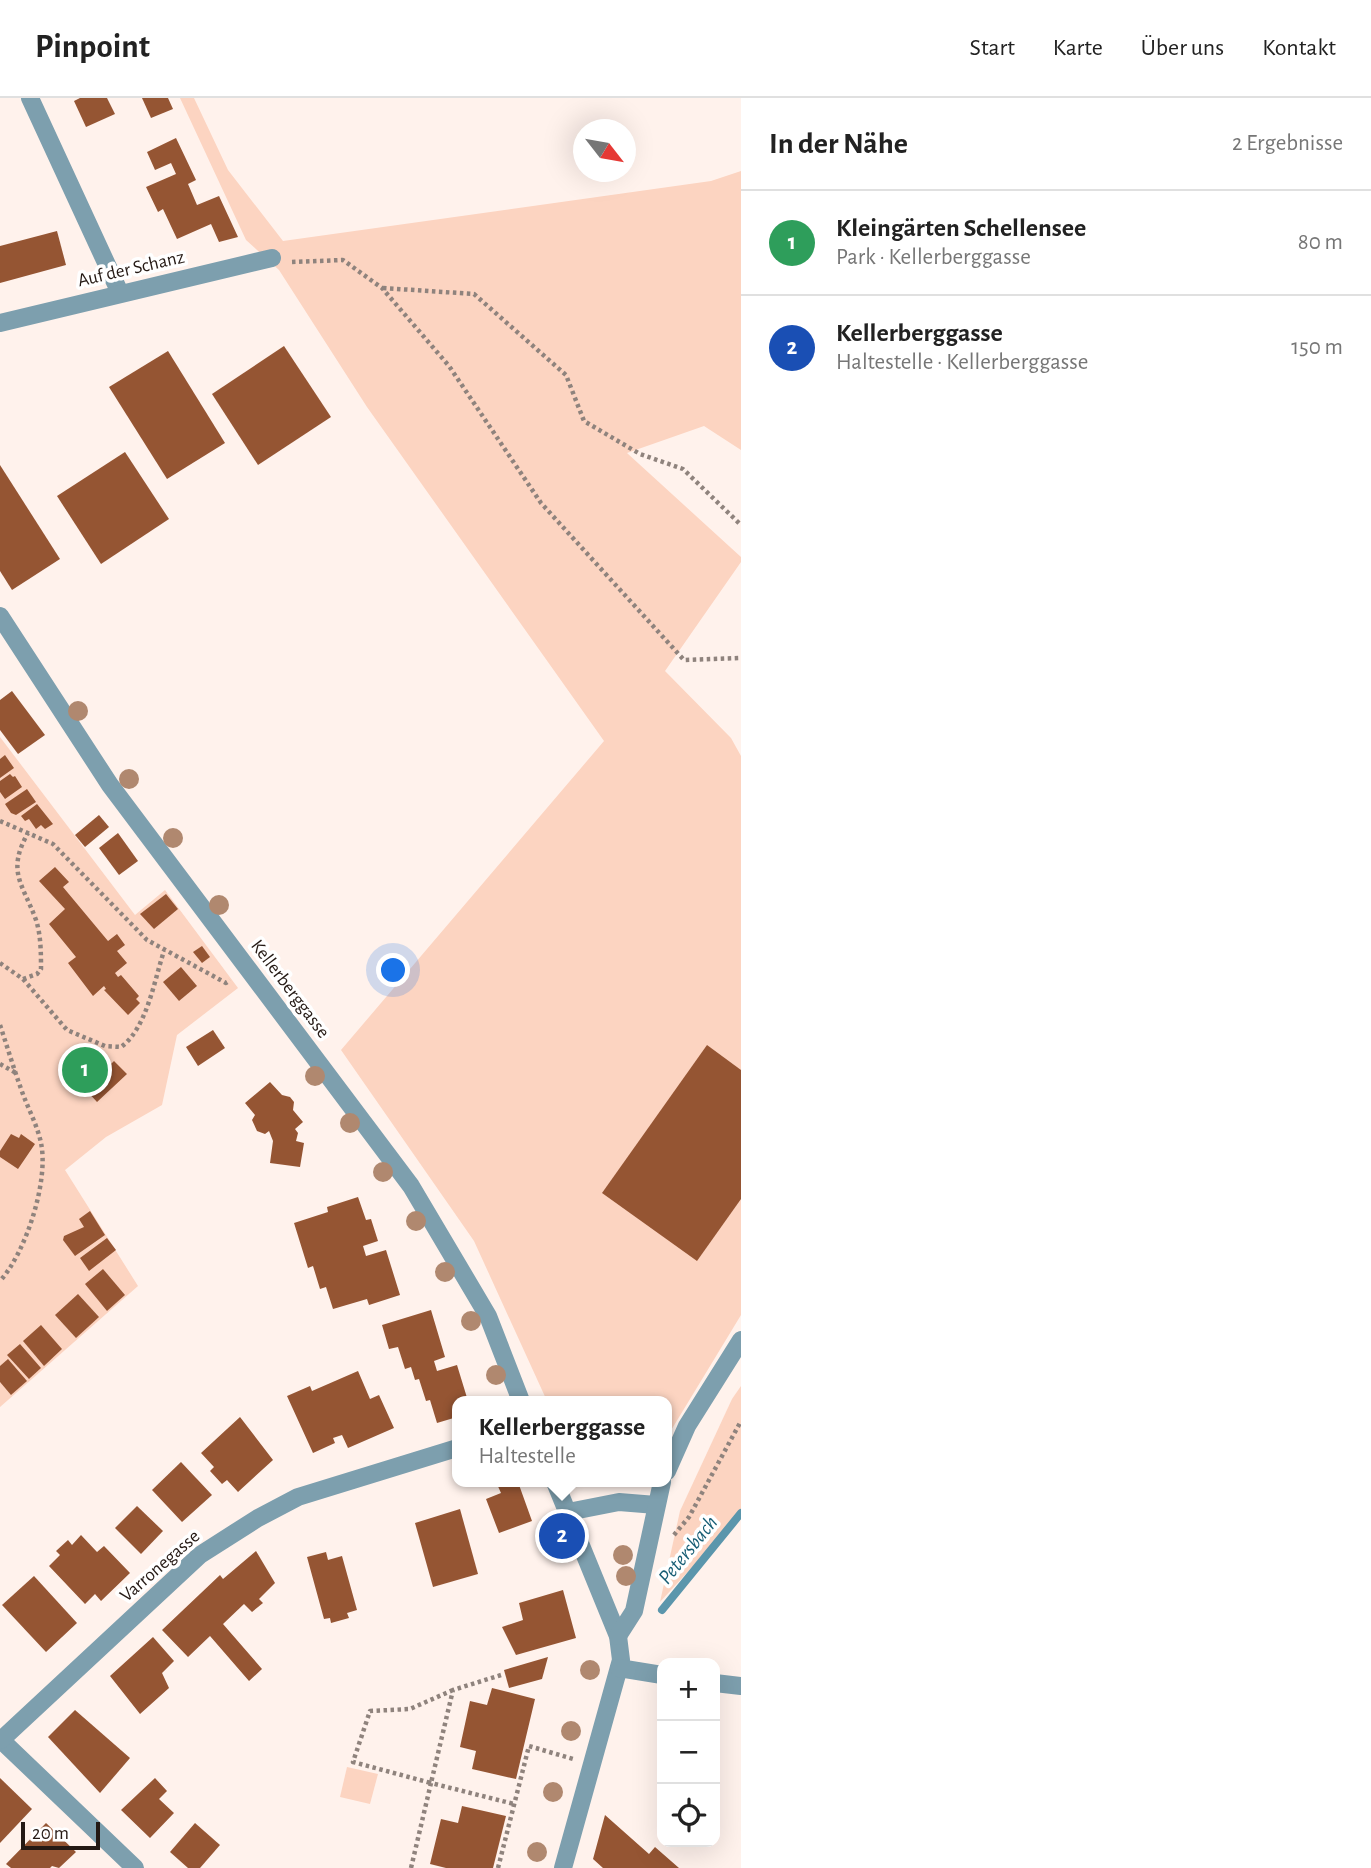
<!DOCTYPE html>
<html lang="de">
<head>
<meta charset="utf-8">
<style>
  body { margin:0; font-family:"Alegreya Sans",sans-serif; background:#f2f2f2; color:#222 }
  .controls { position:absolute; right:21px; bottom:21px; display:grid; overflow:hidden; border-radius:14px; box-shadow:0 7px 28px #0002 }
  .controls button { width:63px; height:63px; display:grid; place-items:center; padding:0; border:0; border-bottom:2px solid #e0e0e0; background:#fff; color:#222; font:35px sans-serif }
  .compass { position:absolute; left:573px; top:21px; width:63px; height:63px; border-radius:50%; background:#fff; box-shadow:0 7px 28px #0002; rotate:121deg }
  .scale { position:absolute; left:21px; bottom:18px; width:79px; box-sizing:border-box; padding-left:7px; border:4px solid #241914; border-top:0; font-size:19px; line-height:24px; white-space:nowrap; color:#241914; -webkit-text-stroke:5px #fff; paint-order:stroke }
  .you { position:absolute; left:394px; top:873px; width:24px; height:24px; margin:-18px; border:5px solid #fff; border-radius:50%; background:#1a73e8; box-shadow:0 0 0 10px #1a73e833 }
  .badge { display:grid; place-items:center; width:46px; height:46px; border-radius:50%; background:#326f86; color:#fff; font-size:23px; font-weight:700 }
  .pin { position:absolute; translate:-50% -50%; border:4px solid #fff; box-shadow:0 2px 7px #0006 }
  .popup { position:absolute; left:452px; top:1298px; width:220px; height:91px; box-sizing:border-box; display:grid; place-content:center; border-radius:14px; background:#fff; filter:drop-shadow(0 2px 5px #0005); font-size:23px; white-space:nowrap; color:#767676 }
  .popup b { font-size:26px; color:#222 }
  .popup::after { content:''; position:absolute; left:50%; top:100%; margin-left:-14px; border:14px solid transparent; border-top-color:#fff }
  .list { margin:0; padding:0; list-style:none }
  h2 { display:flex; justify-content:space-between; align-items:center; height:91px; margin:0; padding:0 28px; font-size:30px }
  h2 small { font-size:23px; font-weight:400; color:#767676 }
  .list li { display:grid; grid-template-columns:46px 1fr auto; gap:21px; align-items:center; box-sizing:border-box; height:105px; padding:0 28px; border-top:2px solid #e0e0e0 }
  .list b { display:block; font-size:26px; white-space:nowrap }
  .list p { margin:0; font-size:23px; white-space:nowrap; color:#767676 }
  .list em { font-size:23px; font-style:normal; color:#767676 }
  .icon { flex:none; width:38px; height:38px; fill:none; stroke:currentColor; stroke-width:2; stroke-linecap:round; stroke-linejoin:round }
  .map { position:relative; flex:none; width:741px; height:1770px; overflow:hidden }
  header { display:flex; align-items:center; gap:42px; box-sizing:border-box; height:98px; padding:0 35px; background:#fff; border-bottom:2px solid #e0e0e0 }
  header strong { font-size:33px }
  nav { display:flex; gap:38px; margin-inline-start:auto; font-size:24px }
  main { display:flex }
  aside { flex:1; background:#fff }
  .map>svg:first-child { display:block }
  .green { fill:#fcd4c1 }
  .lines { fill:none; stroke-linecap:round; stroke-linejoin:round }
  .stream { stroke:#5b96ac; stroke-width:8 }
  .building { fill:#955533 }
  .path { stroke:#8f837d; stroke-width:4.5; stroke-dasharray:3.5 3.5; stroke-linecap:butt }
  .minor { stroke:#7d9fae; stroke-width:18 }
  .tree { fill:#b0886f }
  .labels { text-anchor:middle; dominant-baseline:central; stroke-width:7; stroke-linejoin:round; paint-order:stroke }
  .street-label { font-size:19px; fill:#241914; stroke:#fff }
  .water-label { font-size:21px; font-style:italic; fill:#185e75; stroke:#fff }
</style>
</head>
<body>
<header>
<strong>Pinpoint</strong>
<nav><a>Start</a><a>Karte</a><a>Über uns</a><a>Kontakt</a></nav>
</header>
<main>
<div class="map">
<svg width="741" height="1770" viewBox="0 0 741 1770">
  <rect width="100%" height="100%" fill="#fff2ec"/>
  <g class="green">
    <path d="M180,0H194L228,72L283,143L711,83L741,73V352L704,328L627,355L741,459V464L665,573L731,640L741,658V1217L667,1339V1303H547L474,1143L341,952L604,643L367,309L279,172L246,142Z"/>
    <path d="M0,639L135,817L165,792L238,890L177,937L162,1007L106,1039L65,1072L138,1188L0,1309Z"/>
    <path d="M741,1288V1416L660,1504L680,1413L732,1301Z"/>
    <path d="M347,1669L378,1676L370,1706L340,1699Z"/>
  </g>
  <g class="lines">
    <path class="stream" d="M662,1512L741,1415"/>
  </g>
  <g class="building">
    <path d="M80,0H107L115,16L86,29L74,3Z"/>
    <path d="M142,0H168L173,11L151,20Z"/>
    <path d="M176,40L196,82L188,86L197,107L219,98L238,139L219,144L211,126L177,141L163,111L158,114L146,89L176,76L171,65L155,72L147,54Z"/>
    <path d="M57,133L66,167L0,185V148Z"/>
    <path d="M284,248L331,319L258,367L212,296Z"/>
    <path d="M168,253L225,345L167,381L109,289Z"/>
    <path d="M125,354L169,421L101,466L57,398Z"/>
    <path d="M0,367L60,461L12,492L0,473Z"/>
    <path d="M12,593L45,637L18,656L0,632V602Z"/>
    <path d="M5,657L14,670L0,680V661Z"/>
    <path d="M10,676L13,679L15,678L22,689L5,701L0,694V683Z"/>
    <path d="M27,691L36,704L16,717L11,715L5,706Z"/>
    <path d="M37,706L53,726L45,731L41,727L36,731L29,721L25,723L21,718Z"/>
    <path d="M99,717L109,729L85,749L75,737Z"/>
    <path d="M118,735L138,763L119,777L99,750Z"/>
    <path d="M55,769L69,784L63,789L108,843L117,836L125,847L117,853L127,865L115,875L118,879L121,877L139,898L136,901L140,905L128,917L104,892L106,891L104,888L93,898L68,865L76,859L49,826L65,811L39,783Z"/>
    <path d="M166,796L178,811L154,831L140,816Z"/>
    <path d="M202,848L210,859L202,865L193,854Z"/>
    <path d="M181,869L197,888L179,903L163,884Z"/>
    <path d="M213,932L225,950L198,968L186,949Z"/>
    <path d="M707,947L741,972V1101L697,1163L602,1095Z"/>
    <path d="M100,957L110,967L114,963L127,976L97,1004L75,980Z"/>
    <path d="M270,984L282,997L290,999L294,1004L293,1012L303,1024L295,1031L298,1035L296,1043L304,1045L300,1069L270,1065L273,1043L269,1033L265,1036L257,1033L252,1022L255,1017L245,1005Z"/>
    <path d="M11,1036L19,1040L21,1036L35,1046L18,1071L0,1059V1053Z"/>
    <path d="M358,1099L366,1122L371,1121L378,1143L363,1148L366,1158L386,1152L400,1197L369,1207L367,1201L333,1211L326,1189L320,1191L313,1168L308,1170L294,1125L328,1114L327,1109Z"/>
    <path d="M90,1113L105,1137L75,1158L63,1142L64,1138L84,1129L79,1121Z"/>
    <path d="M107,1140L116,1152L89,1173L80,1160Z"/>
    <path d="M103,1171L125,1197L107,1213L85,1186Z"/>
    <path d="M78,1196L99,1219L76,1240L55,1217Z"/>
    <path d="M431,1212L445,1259L434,1263L437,1273L457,1267L468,1303H457V1319L437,1325L430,1302L426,1303L419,1281L415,1282L411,1269L405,1271L398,1249L389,1251L382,1227Z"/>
    <path d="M41,1227L62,1251L44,1268L23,1243Z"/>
    <path d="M20,1246L41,1270L29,1281L7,1257Z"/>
    <path d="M8,1261L27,1283L11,1297L0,1284V1268Z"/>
    <path d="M358,1273L370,1301L379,1297L394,1330L348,1350L342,1337L333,1340L335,1345L313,1355L287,1298L310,1288L312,1293Z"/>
    <path d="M240,1319L273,1362L238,1394L227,1382L222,1386L210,1373L214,1369L201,1355Z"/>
    <path d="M181,1364L212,1397L182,1424L152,1392Z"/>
    <path d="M496,1384H518L532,1423L499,1435L486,1401L501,1395Z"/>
    <path d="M137,1408L163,1433L141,1456L115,1430Z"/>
    <path d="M460,1411L478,1476L433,1489L415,1425Z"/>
    <path d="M81,1437L97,1454L104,1448L130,1475L101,1503L95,1496L85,1506L49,1468L60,1457L56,1453L68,1442L72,1447Z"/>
    <path d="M256,1453L275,1485L259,1501L263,1505L252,1514L244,1506L223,1526L262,1571L249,1583L210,1538L188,1559L162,1532L220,1477L223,1481Z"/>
    <path d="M326,1454L328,1462L342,1458L357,1512L347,1515L349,1520L331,1525L330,1520L324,1521L307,1459Z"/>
    <path d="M34,1478L77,1525L46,1554L2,1507Z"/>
    <path d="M563,1492L576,1540L516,1557L502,1529L523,1522L519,1505Z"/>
    <path d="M153,1539L174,1563L162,1575L169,1590L140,1616L110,1578Z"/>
    <path d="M548,1559L542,1581L509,1590L504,1572Z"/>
    <path d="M492,1590L535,1601L516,1681L472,1671L476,1653L460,1649L470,1603L487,1607Z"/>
    <path d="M75,1612L130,1660L100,1695L48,1639Z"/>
    <path d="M0,1680L32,1711L0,1745Z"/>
    <path d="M155,1680L167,1693L159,1701L174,1715L150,1740L121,1712Z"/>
    <path d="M462,1708L506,1718L493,1770H446L430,1766L441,1721L458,1725Z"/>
    <path d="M605,1717L649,1756L655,1749L679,1770H603L593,1761Z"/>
    <path d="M46,1725L76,1754L59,1770L52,1768L50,1770H11L6,1766Z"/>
    <path d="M195,1725L220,1747L200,1770H188L170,1754Z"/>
  </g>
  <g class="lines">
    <g class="path">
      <path d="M292,164L343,162L382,190L449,268L541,405L684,562L741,560"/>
      <path d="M383,190L474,196L566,277L584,323L640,356L683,371L741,427"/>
      <path d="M0,723L53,746L147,842L226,885L230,882"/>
      <path d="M0,865L23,881L67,932L105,948L121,949C147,930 154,883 164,853"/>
      <path d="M23,881L37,876L41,871C41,856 41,837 36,822C23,786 6,774 28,735"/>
      <path d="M0,927C8,951 15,975 24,999C30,1014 38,1030 41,1045C49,1083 26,1154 0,1183"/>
      <path d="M0,966L16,975"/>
      <path d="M674,1437L689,1419L741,1323"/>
      <path d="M453,1592L410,1611L370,1613L353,1664L431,1685L453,1592L501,1577"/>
      <path d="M411,1770L431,1685L514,1706"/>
      <path d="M498,1770L529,1648L573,1661"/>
    </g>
    <g class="minor">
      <path d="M30,0L120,195"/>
      <path d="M0,225L272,160"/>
      <path d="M0,518L110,687L411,1088L488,1218L521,1303"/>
      <path d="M667,1373L687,1328L741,1242"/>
      <path d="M555,1384L618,1538L621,1562L563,1770"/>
      <path d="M568,1414L619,1404L656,1407"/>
      <path d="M618,1538L634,1513L662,1384"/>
      <path d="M619,1570L662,1577"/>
      <path d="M715,1585L741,1588"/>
      <path d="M0,1641L135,1770"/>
      <path d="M1,1642L200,1457L258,1420L298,1399L457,1350"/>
    </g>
  </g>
  <g class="tree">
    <circle cx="78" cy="613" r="10"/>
    <circle cx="129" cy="681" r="10"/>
    <circle cx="173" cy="740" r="10"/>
    <circle cx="219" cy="807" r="10"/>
    <circle cx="315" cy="978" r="10"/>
    <circle cx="350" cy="1025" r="10"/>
    <circle cx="383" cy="1074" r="10"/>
    <circle cx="416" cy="1123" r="10"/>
    <circle cx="445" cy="1174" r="10"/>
    <circle cx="471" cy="1223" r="10"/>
    <circle cx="496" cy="1277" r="10"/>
    <circle cx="623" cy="1457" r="10"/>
    <circle cx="626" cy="1478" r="10"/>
    <circle cx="590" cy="1572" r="10"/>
    <circle cx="571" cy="1633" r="10"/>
    <circle cx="553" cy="1694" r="10"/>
    <circle cx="537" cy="1754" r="10"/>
  </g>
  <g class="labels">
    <g class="street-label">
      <text transform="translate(131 171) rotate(-13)">Auf der Schanz</text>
      <text transform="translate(290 891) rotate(53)">Kellerberggasse</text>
      <text transform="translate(160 1468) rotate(-41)">Varronegasse</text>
    </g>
    <g class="water-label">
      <text transform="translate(688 1452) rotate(-51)">Petersbach</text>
    </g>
  </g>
</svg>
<div class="controls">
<button>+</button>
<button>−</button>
<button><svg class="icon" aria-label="locate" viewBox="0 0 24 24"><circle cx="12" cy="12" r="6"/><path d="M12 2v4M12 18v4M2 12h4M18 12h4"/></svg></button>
</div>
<svg class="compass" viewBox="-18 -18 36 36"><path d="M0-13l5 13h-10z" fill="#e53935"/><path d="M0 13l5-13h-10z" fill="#767676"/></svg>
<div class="scale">20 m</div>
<div class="you"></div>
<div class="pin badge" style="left:85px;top:972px;background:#2e9e5b">1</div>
<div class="pin badge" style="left:562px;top:1438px;background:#1a4fb4">2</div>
<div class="popup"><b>Kellerberggasse</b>Haltestelle</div>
</div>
<aside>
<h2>In der Nähe<small>2 Ergebnisse</small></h2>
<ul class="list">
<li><span class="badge" style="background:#2e9e5b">1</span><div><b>Kleingärten Schellensee</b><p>Park · Kellerberggasse</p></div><em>80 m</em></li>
<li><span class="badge" style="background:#1a4fb4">2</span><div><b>Kellerberggasse</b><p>Haltestelle · Kellerberggasse</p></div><em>150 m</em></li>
</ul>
</aside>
</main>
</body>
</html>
